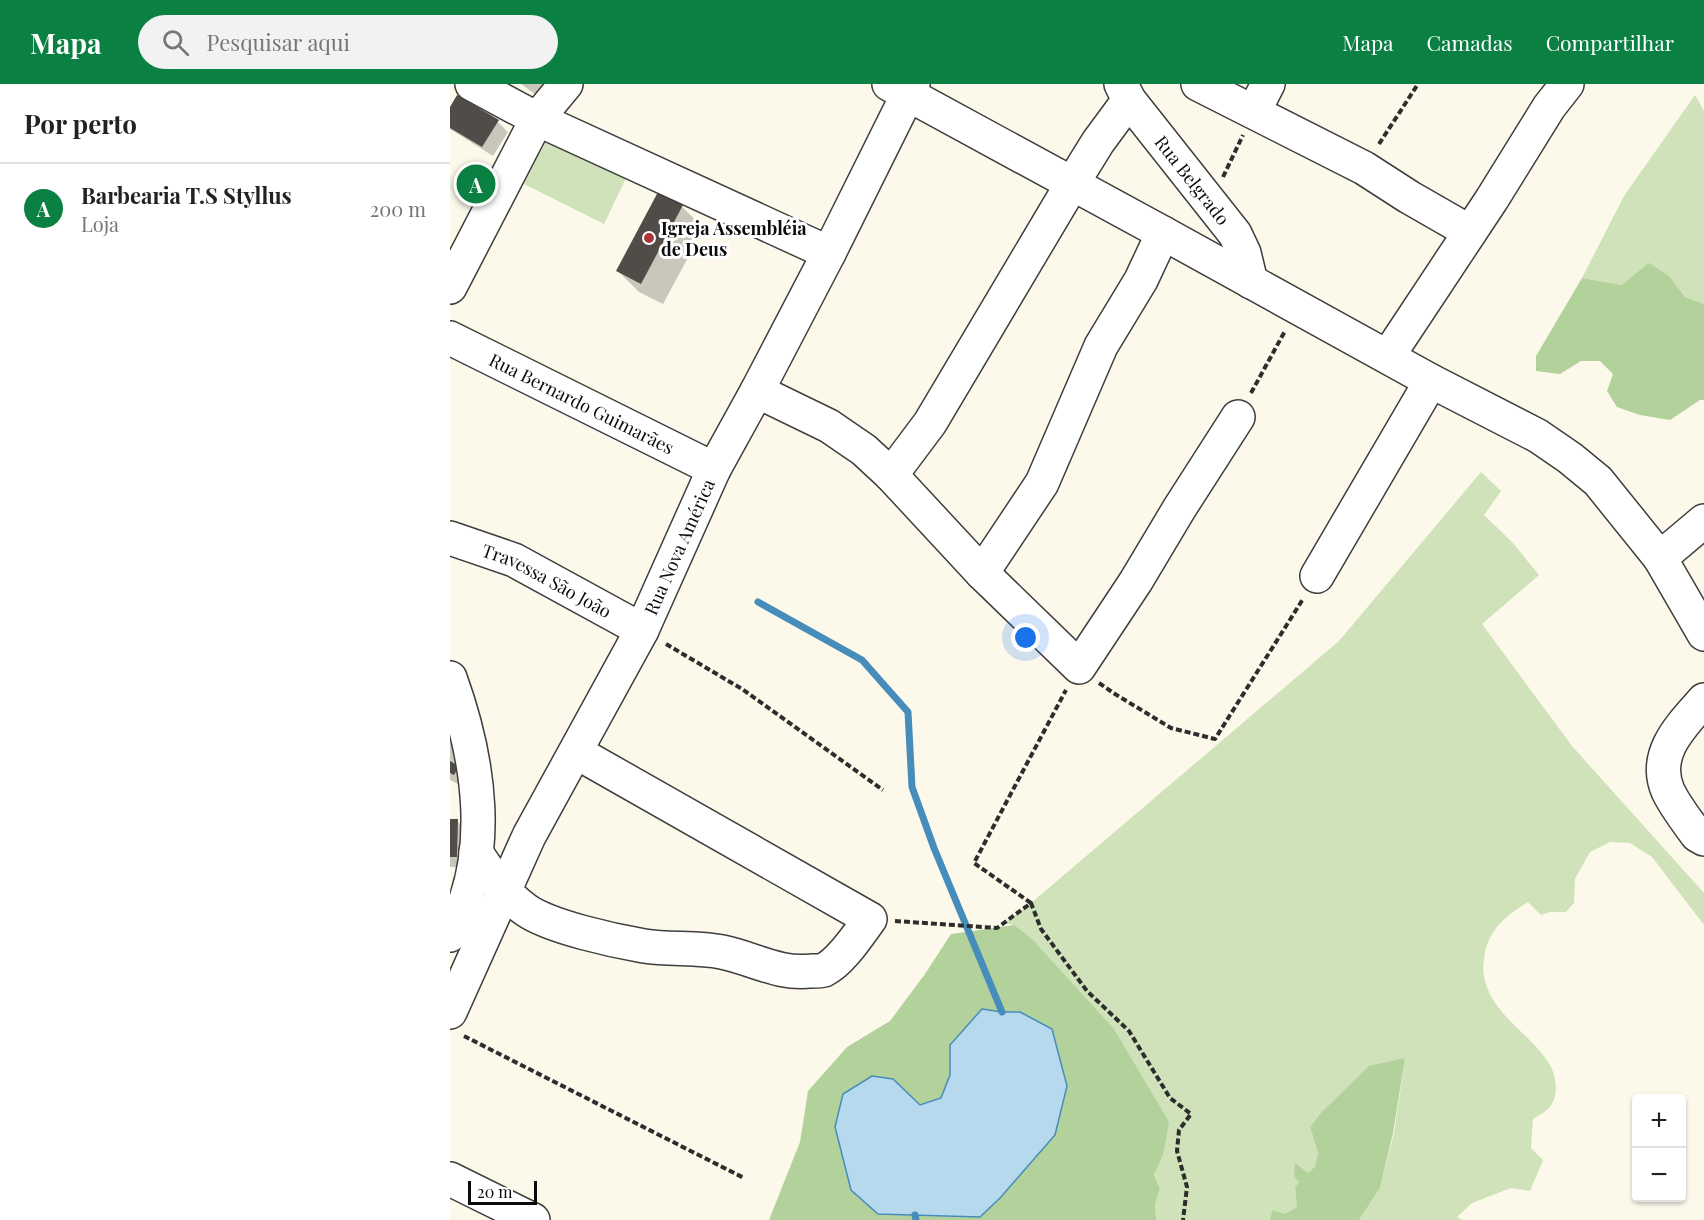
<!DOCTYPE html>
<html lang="pt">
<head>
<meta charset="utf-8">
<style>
  body { margin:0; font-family:"Playfair Display",serif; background:#f2f2f2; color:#222 }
  .controls { position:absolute; right:18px; bottom:18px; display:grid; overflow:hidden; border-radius:6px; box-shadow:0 2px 4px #0004 }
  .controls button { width:54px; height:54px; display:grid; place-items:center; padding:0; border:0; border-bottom:2px solid #e0e0e0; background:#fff; color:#222; font:30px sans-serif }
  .scale { position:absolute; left:18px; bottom:15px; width:69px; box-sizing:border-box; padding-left:6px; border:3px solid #0b0b0b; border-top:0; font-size:16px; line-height:21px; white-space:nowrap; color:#0b0b0b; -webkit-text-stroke:4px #fff; paint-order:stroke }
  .you { position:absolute; left:576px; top:554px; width:21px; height:21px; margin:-15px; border:4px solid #fff; border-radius:50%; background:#1a73e8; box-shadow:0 0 0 9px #1a73e833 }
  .badge { display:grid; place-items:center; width:39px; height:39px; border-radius:50%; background:#0b8043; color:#fff; font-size:20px; font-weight:700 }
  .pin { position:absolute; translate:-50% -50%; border:3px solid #fff; box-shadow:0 2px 6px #0006 }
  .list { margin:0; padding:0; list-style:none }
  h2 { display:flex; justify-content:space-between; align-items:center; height:78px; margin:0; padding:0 24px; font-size:26px }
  h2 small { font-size:20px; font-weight:400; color:#767676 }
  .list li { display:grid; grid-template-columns:39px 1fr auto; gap:18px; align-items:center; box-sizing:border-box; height:90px; padding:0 24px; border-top:2px solid #e0e0e0 }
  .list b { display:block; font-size:22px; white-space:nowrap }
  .list p { margin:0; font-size:20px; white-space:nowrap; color:#767676 }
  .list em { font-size:20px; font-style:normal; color:#767676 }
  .icon { flex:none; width:33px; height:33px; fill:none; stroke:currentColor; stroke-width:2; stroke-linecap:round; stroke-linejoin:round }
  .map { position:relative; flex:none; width:1254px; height:1136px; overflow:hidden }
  header { display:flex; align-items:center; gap:36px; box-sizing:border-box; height:84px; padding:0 30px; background:#0b8043; color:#fff }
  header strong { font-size:28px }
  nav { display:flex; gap:33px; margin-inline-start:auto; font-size:21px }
  .search { width:420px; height:54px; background:#f2f2f2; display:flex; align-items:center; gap:15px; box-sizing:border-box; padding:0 21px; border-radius:33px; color:#767676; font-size:22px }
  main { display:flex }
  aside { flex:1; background:#fff }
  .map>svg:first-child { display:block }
  .green { fill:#cfe2b9 }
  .forest { fill:#b3d19b }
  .water { fill:#b6d9ee; stroke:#468dbb; stroke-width:1.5 }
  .shadow { fill:#0003 }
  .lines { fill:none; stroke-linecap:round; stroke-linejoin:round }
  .stream { stroke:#468dbb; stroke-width:7 }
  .building { fill:#524c49 }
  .minor-casing { stroke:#3e3e3e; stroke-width:36 }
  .path { stroke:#2d2d2d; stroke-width:4; stroke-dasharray:6 3; stroke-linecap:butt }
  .minor { stroke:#fff; stroke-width:33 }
  .poi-dot { fill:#a9353b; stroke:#fff; stroke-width:2 }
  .labels { text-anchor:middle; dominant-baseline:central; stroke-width:6; stroke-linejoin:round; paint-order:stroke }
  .street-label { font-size:18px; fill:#0b0b0b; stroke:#fff }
  .poi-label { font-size:18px; font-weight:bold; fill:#0b0b0b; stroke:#fff; text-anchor:start }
</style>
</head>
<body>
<header>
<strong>Mapa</strong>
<div class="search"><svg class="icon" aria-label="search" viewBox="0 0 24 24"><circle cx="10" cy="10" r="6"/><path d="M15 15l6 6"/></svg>Pesquisar aqui</div>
<nav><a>Mapa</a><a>Camadas</a><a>Compartilhar</a></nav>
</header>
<main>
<aside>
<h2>Por perto<small></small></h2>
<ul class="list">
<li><span class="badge">A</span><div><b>Barbearia T.S Styllus</b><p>Loja</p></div><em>200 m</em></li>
</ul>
</aside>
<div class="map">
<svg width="1254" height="1136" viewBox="0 0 1254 1136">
  <rect width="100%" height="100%" fill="#fcf9eb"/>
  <g class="green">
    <path d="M1245,11L1254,27V220L1235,213L1220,193L1172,201L1132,194L1174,112Z"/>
    <path d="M98,54L179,88L154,140L74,100Z"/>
    <path d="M1031,388L1051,407L1034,431L1062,458L1089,491L1032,540L1122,662L1254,809V841L1202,773L1180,759L1160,758L1140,768L1125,795L1124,819L1116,828H1100L1091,831L1078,818C1057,831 1040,844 1035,869C1033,880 1032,889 1036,900C1046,934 1085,953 1101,983C1107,995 1109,1015 1098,1025C1094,1029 1087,1032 1083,1035L1081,1064L1093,1076L1080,1107L1061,1104L1022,1119L1007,1133L1013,1136H909L930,1104L944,1049L955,974C921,994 884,1011 860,1043L868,1069L865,1084L858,1089L845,1080L849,1098L845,1105L847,1123L835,1130L822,1126L820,1136H706L705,1120L710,1105L704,1091L713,1071L564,841L554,839L581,819L889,557Z"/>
  </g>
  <g class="forest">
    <path d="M1199,179L1220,193L1235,213L1254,220V316H1250L1220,336L1190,331L1167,323L1157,307L1163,290L1150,277H1131L1110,290L1086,287V272L1132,194L1172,201Z"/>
    <path d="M564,841L582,855L664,945L719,1038L713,1071L704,1091L710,1105L705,1120L706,1136H319L350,1058L358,1007L397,963L440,937L475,890L501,850Z"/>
    <path d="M955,974L943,1049L930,1104L909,1136H820L822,1126L835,1130L847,1123L845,1104L849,1098L844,1092L845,1079L858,1089L865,1083L868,1069L860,1043L871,1029L919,982Z"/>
  </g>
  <path class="water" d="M532,925L552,928H570L602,945L617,1002L605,1051L550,1114L530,1133L428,1130L401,1106L385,1043L393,1010L422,992L443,995L470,1021L491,1014L500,991V961Z"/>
  <g class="shadow">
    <path d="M71,0H103L93,16Z"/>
    <path d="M0,25L48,38L58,48L43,72L0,45Z"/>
    <path d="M208,110L232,123L254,144L213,220L189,208L167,186Z"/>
    <path d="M0,657L13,671L20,706L0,696Z"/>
    <path d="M0,737H7L18,747L17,783H0Z"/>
  </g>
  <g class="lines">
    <g class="stream">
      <path d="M308,518L412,576L458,628L462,703L484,764L552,928"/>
      <path d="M465,1131L466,1136"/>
    </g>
  </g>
  <g class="building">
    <path d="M7,11L49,36L32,63L0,44V23Z"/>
    <path d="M24,84L41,93L28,116L12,106Z"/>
    <path d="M208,108L233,121L191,200L166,187Z"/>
    <path d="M0,677L9,682L4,691L0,689Z"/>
    <path d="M0,735H8L7,773H0Z"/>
  </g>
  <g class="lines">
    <g class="minor-casing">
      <g id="minor">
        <path d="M22,0L87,35L379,169"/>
        <path d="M439,0L713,149L981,297L1088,352L1120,374L1148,397L1210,474L1254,550"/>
        <path id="s1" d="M671,0L679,16L785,150L794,169L801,198"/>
        <path d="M748,0L914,84L959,113L1020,148"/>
        <path d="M804,27L818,0"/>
        <path d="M0,203L87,35L116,0"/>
        <path id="s2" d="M0,254L264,385"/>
        <path d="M938,272L1042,115L1099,23L1117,0"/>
        <path d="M307,307L379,342L414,366L441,391L532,489L629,583L686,497L729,425L788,333"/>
        <path d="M441,391L480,339L622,100L648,58L679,16"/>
        <path id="s3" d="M0,454L64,476L192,546"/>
        <path d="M1210,474L1254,437"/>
        <path d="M532,489L592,399L651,262L691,196L713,149"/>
        <path d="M867,492L981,297"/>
        <path d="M0,594C29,674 45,773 0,851"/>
        <path d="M1254,616C1231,642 1202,670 1218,707C1225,722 1237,737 1247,751L1254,755"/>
        <path d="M26,768C39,789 56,812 76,826C100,843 165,857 194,862C220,866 247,863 272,868C302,874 329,891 361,887C364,887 371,887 374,886C391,878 409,850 420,835L126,668"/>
        <path id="s4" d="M0,928L79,752L192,546L264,385L307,307L379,169L463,0"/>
        <path d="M0,1095L83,1136"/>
      </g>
    </g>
    <g class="path">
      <path d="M929,60L968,0"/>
      <path d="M773,93L793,51"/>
      <path d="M801,309L835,247"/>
      <path d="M216,560L292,605L433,706"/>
      <path d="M649,599L665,610L721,644L765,655L853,515"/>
      <path d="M581,819L524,779L616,606"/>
      <path d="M445,837L547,844L581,819L591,845L637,907L679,947L720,1014L741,1030L729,1046L727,1067L737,1103L733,1136"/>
      <path d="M14,952L294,1094"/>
    </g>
    <use href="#minor" class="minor"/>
  </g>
  <circle class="poi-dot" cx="199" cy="154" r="6"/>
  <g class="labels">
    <g class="street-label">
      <text stroke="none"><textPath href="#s1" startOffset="120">Rua Belgrado</textPath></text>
      <text stroke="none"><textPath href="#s2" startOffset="147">Rua Bernardo Guimarães</textPath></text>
      <text stroke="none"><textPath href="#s4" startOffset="519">Rua Nova América</textPath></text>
      <text stroke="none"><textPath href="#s3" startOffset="106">Travessa São João</textPath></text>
    </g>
    <g class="poi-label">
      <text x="211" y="144">Igreja Assembléia<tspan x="211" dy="21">de Deus</tspan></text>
    </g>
  </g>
</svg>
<div class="controls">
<button>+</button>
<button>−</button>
</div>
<div class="scale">20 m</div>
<div class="you"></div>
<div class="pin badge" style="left:26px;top:100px">A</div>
</div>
</main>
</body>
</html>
